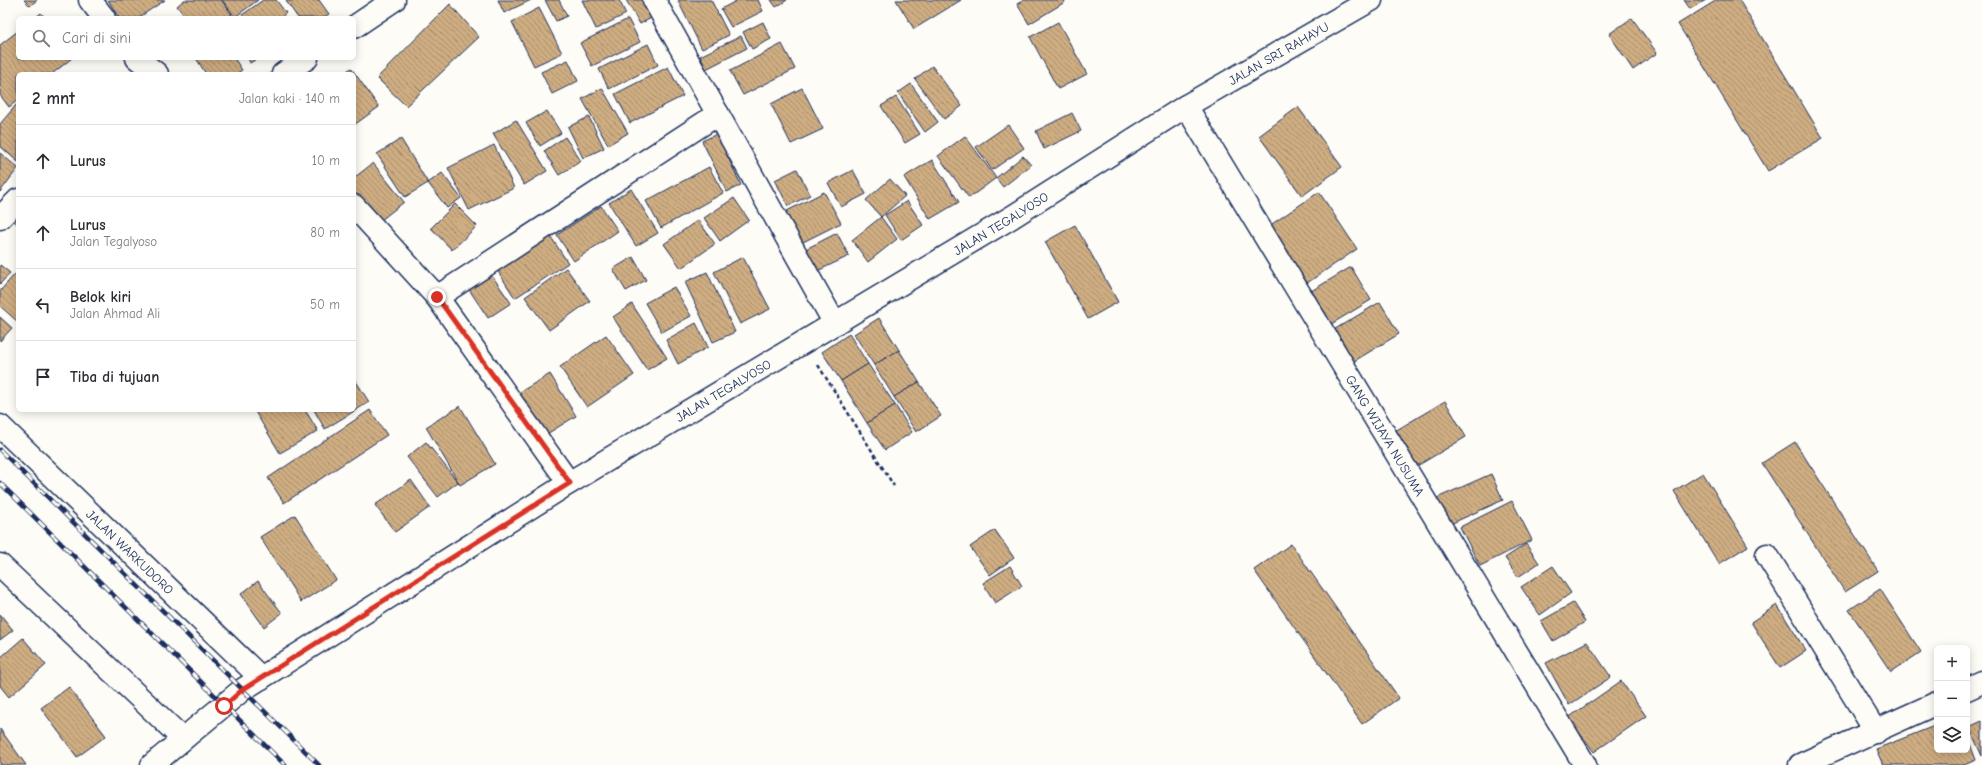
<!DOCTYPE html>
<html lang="id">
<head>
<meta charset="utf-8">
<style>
  body { margin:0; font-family:"Comic Neue",sans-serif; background:#f2f2f3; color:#2b2b33 }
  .controls { position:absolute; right:12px; bottom:12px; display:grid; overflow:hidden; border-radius:6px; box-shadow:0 2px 10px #0003 }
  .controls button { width:36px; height:36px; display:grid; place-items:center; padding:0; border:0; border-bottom:1px solid #e1e1e2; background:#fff; color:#2b2b33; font:20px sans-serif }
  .stop { position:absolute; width:12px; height:12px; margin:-9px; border:3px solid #d93025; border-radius:50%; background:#fff }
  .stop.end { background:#d93025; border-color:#fff; box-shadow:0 1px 4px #0008 }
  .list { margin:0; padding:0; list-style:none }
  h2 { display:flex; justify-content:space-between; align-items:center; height:52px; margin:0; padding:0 16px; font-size:17px }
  h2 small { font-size:13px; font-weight:400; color:#7c7c81 }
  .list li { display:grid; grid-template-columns:26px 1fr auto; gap:12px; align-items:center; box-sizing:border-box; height:72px; padding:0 16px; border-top:1px solid #e1e1e2 }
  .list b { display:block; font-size:15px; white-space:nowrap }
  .list p { margin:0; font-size:13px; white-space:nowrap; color:#7c7c81 }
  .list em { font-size:13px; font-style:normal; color:#7c7c81 }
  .icon { flex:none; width:22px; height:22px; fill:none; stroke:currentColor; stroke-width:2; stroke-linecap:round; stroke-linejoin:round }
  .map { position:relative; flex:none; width:1982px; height:765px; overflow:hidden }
  .search { position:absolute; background:#fff; box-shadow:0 2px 10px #0003; left:16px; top:16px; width:340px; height:44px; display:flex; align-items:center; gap:10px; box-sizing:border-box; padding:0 14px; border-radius:6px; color:#7c7c81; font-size:15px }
  .panel { position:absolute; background:#fff; box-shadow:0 2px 10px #0003; left:16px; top:72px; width:340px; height:340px; border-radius:6px }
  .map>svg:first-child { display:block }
  .building { fill:url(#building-back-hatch); stroke:#1b2f5e }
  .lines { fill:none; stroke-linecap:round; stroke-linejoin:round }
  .minor-casing { stroke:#1b2f5e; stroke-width:25 }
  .path { stroke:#1b2f5e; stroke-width:2.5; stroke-dasharray:4 3; stroke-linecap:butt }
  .minor { stroke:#fdfcf7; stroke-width:22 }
  .rail-casing { stroke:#1b2f5e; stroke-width:4.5 }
  .rail { stroke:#fdfcf7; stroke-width:3; stroke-dasharray:9; stroke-linecap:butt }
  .route { stroke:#d93025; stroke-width:5 }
  .labels { text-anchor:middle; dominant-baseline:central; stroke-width:3.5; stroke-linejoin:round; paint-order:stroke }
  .street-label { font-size:13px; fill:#1b2f5e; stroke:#fdfcf7 }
</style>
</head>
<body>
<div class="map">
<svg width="1982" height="765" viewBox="0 0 1982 765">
  <defs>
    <pattern id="building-back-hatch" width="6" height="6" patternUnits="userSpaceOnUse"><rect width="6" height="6" fill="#cfad82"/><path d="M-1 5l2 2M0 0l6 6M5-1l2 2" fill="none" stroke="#a78d6e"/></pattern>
  </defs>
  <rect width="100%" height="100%" fill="#fdfcf7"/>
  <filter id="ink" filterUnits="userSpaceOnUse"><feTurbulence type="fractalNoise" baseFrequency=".025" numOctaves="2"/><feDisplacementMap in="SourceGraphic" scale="8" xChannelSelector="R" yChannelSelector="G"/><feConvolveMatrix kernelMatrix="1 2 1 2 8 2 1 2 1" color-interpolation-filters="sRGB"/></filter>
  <g filter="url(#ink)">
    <g class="building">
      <path d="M24,0H37L30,6Z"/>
      <path d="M108,0H165L138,18H119Z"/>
      <path d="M184,0H221L232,14L227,18H186L177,6Z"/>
      <path d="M222,0H258L235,17Z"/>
      <path d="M263,0H276L286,13L280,18H238Z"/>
      <path d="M319,0L329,14L323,18H298L286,1Z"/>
      <path d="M498,0H531L504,13Z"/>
      <path d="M545,0H559L567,16L556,21Z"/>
      <path d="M582,0H619L626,14L596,29Z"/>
      <path d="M626,0H646L655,16L640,24Z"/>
      <path d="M681,0H711L729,35L702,49L678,1Z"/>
      <path d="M738,0H758L763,11L731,27L721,9Z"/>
      <path d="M771,0H787L776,7Z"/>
      <path d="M896,0H961L914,29Z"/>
      <path d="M1024,0H1064L1065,2L1029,24L1017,4Z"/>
      <path d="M1684,0H1706L1690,9Z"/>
      <path d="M1717,0H1739L1823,138L1768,171L1678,24Z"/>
      <path d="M450,4L479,37L406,106L377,78Z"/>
      <path d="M539,8L562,53L534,66L512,22Z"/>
      <path d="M41,13L45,18H35Z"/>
      <path d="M1632,18L1657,53L1633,70L1609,34Z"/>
      <path d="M628,19L640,42L592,66L580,43Z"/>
      <path d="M763,22L771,39L752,49L743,32Z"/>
      <path d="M1058,22L1087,74L1058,89L1030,37Z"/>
      <path d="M18,31V58H72L52,74H18V100L9,107L0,95V45Z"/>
      <path d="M741,36L747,48L706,69L700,56Z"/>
      <path d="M648,44L658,65L609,89L599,69Z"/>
      <path d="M782,44L795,69L743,95L730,71Z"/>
      <path d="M196,58H234L242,70L236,74H206Z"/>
      <path d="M248,58H258L250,63Z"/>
      <path d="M568,60L578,81L552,94L541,72Z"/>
      <path d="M932,66L962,106L944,119L915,79Z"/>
      <path d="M668,67L683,96L630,123L615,94Z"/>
      <path d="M351,68L379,107L354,125V74H343Z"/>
      <path d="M911,84L938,122L925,132L898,93Z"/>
      <path d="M602,88L628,133L608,145L582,99Z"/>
      <path d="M802,88L823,129L791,144L771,104Z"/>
      <path d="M896,97L920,134L905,143L881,106Z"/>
      <path d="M17,104L18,105V162L0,146V124Z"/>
      <path d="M1298,107L1342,167L1302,196L1259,136Z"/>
      <path d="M547,111L561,133L540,146L526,123Z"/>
      <path d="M1072,113L1081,131L1044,149L1036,131Z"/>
      <path d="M589,117L604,148L583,158L568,127Z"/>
      <path d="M516,120L547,171L524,185L493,134Z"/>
      <path d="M1008,125L1024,148L992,170L976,147Z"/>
      <path d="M717,134L741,185L727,192L702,141Z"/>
      <path d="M965,136L996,178L969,198L938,156Z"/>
      <path d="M565,137L581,161L559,175L544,151Z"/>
      <path d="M401,139L428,183L405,197L377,154Z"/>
      <path d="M494,145L514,188L469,210L448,168Z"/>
      <path d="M0,153L18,168L0,192Z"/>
      <path d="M1023,156L1031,165L1003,187L996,178Z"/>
      <path d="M932,160L959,202L930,219L904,177Z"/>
      <path d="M373,163L404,202L376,224L354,196V178Z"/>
      <path d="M709,167L723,193L661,228L646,201Z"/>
      <path d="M797,169L810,195L788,206L775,180Z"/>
      <path d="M853,170L866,194L841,207L828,183Z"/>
      <path d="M442,173L461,198L447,208L428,183Z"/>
      <path d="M890,179L905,196L881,217L866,200Z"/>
      <path d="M631,189L658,233L636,246L609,203Z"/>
      <path d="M824,192L841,223L801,243L785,212Z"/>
      <path d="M1319,192L1357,249L1307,283L1269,226Z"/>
      <path d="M734,198L749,220L720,241L704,218Z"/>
      <path d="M907,201L923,225L901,240L885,215Z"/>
      <path d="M18,204V225L7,213Z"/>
      <path d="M455,204L477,226L452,250L431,228Z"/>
      <path d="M601,206L618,231L574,261L557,235Z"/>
      <path d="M881,217L897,239L868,262L852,240Z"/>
      <path d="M698,220L715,244L681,268L664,244Z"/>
      <path d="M1075,225L1118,302L1088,319L1045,242Z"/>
      <path d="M547,231L568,263L515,298L494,265Z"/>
      <path d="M837,233L849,256L811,274L800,252Z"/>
      <path d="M633,257L646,280L626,291L613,269Z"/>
      <path d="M743,257L770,309L740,324L714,272Z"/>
      <path d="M0,265L10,273L0,284Z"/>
      <path d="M1351,267L1371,300L1323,329L1303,296Z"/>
      <path d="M566,268L590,301L549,330L525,297Z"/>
      <path d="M488,270L511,303L488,318L466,285Z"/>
      <path d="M707,272L735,332L713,342L685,282Z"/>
      <path d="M15,274L18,276V322L0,306V291Z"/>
      <path d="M674,287L691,316L662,332L645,303Z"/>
      <path d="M1380,302L1399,334L1346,366L1327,334Z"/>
      <path d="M632,304L667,358L647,370L613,317Z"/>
      <path d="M0,317L12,328L0,341Z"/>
      <path d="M879,318L899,350L874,365L854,334Z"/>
      <path d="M696,323L708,347L678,364L666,340Z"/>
      <path d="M849,334L868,364L841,381L822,352Z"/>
      <path d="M606,335L634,375L587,407L560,367Z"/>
      <path d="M899,350L919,382L894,397L874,365Z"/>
      <path d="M868,364L895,405L867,423L841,381Z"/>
      <path d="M550,374L576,416L542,437L515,395Z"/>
      <path d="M354,378L369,402L325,429L314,410H354Z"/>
      <path d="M919,382L941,416L916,432L894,397Z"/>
      <path d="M1445,401L1466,437L1417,466L1395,431Z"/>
      <path d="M895,405L912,432L885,450L867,423Z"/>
      <path d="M460,406L495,464L460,485L426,427Z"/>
      <path d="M254,410H305L318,431L280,453Z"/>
      <path d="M370,410L387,435L284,503L268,478Z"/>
      <path d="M426,442L458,482L438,497L407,457Z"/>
      <path d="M1795,442L1878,571L1845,592L1762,463Z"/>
      <path d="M1703,473L1748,546L1719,564L1674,491Z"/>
      <path d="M1491,474L1503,500L1448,525L1437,498Z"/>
      <path d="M411,480L430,507L395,532L375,505Z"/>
      <path d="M1512,501L1532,540L1480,566L1460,527Z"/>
      <path d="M295,515L336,580L301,602L260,537Z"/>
      <path d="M995,530L1014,558L990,575L970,547Z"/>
      <path d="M1291,544L1399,698L1362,724L1254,570Z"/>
      <path d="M1526,544L1539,563L1518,577L1505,558Z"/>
      <path d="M1010,566L1022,586L995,603L983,583Z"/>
      <path d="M1553,566L1571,593L1540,615L1521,587Z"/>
      <path d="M258,581L282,613L264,627L241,594Z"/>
      <path d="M1880,589L1921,652L1891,672L1849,610Z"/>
      <path d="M1573,603L1585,622L1553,641L1541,621Z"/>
      <path d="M1777,605L1806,651L1780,668L1751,622Z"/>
      <path d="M0,614L13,630L0,640Z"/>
      <path d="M23,638L46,665L9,697L0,686V658Z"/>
      <path d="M1587,642L1611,677L1569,705L1546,663Z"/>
      <path d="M1621,681L1646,716L1594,752L1568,718Z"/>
      <path d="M69,687L106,736L77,757L41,708Z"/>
      <path d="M1982,721V756L1969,727Z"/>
      <path d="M1937,725V750H1967V736L1976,760L1964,765H1883L1876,749Z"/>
      <path d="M0,729L26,765H0Z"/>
    </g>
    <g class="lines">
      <g class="minor-casing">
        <g id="minor">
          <path d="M90,0L104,18"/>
          <path d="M654,0L835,324"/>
          <path d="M354,27L394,0"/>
          <path d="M137,58L157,74"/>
          <path d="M283,74L307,58"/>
          <path id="s1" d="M1186,106L1585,765"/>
          <path d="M354,206L437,297L569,483"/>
          <path d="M0,218L18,200"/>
          <path d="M437,297L718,114"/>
          <path id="s2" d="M0,426L261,678"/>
          <path d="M1767,555L1876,732"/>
          <path d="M0,565L183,739"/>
          <path d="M1967,689L1982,682"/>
          <path id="s3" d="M152,765L242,690L569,483L1012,217L1186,106L1371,0"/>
          <path d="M1800,765L1937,703"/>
        </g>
      </g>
      <path class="path" d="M818,365L894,486"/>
      <use href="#minor" class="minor"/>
      <g class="rail-casing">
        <g id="rail">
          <path d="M0,450L319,765"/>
          <path d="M0,483L285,765"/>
        </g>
      </g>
      <use href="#rail" class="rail"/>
    </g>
  </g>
  <g class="lines" filter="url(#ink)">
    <path class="route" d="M224,706L242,690L570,483L437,297"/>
  </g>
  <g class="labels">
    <g class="street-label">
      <text stroke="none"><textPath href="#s3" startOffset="1334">JALAN SRI RAHAYU</textPath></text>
      <text stroke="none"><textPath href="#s3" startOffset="1008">JALAN TEGALYOSO</textPath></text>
      <text stroke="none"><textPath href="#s3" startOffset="684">JALAN TEGALYOSO</textPath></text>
      <text stroke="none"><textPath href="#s1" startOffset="385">GANG WIJAYA NUSUMA</textPath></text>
      <text stroke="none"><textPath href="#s2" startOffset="181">JALAN WARKUDORO</textPath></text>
    </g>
  </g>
</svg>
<div class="controls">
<button>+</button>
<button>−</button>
<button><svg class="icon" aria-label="layers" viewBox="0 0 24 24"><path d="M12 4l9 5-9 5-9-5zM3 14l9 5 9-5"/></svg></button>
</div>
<div class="stop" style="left:224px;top:706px"></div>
<div class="stop end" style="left:437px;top:297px"></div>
<div class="search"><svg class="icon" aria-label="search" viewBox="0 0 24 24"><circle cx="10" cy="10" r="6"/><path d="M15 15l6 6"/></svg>Cari di sini</div>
<section class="panel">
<h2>2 mnt<small>Jalan kaki · 140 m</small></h2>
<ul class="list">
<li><svg class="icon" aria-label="ahead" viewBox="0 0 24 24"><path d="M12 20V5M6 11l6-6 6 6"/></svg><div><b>Lurus</b></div><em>10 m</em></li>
<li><svg class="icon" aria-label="ahead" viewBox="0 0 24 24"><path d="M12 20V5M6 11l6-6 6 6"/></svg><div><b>Lurus</b><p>Jalan Tegalyoso</p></div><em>80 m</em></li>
<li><svg class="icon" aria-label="left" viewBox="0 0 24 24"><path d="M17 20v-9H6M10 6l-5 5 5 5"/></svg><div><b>Belok kiri</b><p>Jalan Ahmad Ali</p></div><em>50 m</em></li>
<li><svg class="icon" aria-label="arrive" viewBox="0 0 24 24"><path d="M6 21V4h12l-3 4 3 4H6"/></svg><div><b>Tiba di tujuan</b></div></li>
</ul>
</section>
</div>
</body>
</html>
